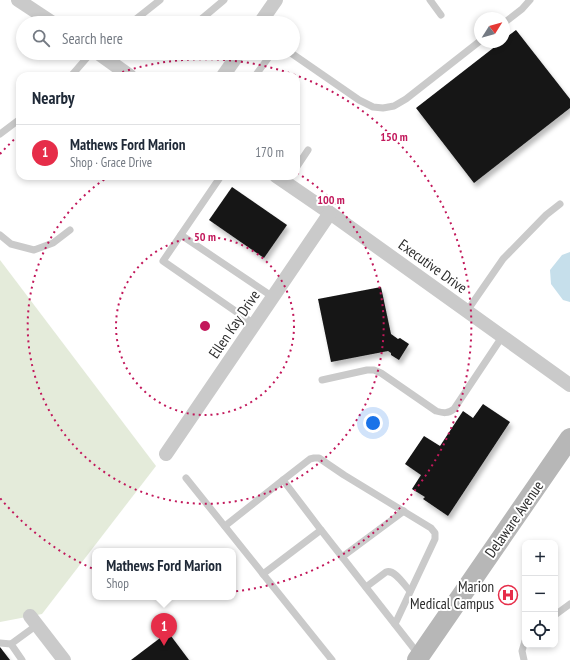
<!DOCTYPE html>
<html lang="en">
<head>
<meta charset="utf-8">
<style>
  body { margin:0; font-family:"PT Sans Narrow",sans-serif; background:#f6f6f7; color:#1f2937 }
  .controls { position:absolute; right:12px; bottom:12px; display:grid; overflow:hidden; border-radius:8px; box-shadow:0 2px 6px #0003 }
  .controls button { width:36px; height:36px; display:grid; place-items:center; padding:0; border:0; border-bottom:1px solid #e0e1e3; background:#fff; color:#1f2937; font:20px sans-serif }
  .compass { position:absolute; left:474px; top:12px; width:36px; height:36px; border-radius:50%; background:#fff; box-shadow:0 2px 6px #0003; rotate:53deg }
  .you { position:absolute; left:373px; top:423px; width:14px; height:14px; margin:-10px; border:3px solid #fff; border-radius:50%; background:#1a73e8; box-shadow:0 0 0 6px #1a73e833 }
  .badge { display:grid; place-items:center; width:26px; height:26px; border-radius:50%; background:#e62d49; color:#fff; font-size:13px; font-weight:700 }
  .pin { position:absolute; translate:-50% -33px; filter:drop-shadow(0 1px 2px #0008) }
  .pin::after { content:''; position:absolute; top:21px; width:14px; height:12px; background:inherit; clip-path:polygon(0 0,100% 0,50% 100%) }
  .popup { position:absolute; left:92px; top:548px; width:144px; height:52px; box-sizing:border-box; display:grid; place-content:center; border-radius:8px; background:#fff; filter:drop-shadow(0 1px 3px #0005); font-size:13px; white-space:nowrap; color:#747a83 }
  .popup b { font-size:15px; color:#1f2937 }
  .popup::after { content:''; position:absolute; left:50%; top:100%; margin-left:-8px; border:8px solid transparent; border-top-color:#fff }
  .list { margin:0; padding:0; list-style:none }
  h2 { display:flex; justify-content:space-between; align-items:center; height:52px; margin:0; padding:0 16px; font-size:17px }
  h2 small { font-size:13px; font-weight:400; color:#747a83 }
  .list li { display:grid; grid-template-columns:26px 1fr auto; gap:12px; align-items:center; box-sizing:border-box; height:56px; padding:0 16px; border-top:1px solid #e0e1e3 }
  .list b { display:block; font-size:15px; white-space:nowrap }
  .list p { margin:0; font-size:13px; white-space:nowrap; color:#747a83 }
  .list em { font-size:13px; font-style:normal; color:#747a83 }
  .icon { flex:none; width:22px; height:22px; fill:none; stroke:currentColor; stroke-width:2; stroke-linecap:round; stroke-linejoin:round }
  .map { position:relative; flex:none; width:570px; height:660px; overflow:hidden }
  .search { position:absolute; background:#fff; box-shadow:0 2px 6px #0003; left:16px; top:16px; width:284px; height:44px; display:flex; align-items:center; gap:10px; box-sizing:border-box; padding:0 14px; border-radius:22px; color:#747a83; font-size:15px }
  .panel { position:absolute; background:#fff; box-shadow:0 2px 6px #0003; left:16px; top:72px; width:284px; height:108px; border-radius:12px }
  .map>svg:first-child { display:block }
  .green { fill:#e4ebda }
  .water { fill:#c6dfeb }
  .building { fill:#141414; filter:url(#shadow) }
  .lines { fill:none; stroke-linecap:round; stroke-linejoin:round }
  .lane { stroke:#cacaca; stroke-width:7 }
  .street { stroke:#cacaca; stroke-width:14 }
  .secondary { stroke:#b7b7b7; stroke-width:20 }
  .ring { fill:none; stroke:#c2185b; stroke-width:2; stroke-dasharray:2 4 }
  .labels { text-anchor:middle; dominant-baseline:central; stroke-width:4; stroke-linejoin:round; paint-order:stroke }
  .street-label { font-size:15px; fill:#2d2d2d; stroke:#fff }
  .poi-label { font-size:15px; fill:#2d2d2d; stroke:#fff; text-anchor:end }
  .centre { fill:#c2185b; stroke:#fff; stroke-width:2 }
  .ring-label { font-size:12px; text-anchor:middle; font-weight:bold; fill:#c2185b; stroke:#fff; stroke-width:4; stroke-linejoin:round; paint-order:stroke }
</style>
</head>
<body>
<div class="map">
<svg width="570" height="660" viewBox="0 0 570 660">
  <defs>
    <filter id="shadow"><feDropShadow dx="2.5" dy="4.5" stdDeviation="2" flood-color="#0004"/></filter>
  </defs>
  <rect width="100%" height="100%" fill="#fff"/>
  <path class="green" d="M0,260L156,466L42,614L0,622Z"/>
  <path class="water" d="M570,252V302L563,300L551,284L550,270L562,255Z"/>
  <g class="building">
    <path d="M516,30L570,99V108L474,183L416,108L501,42H504V39Z"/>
    <path d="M232,187L287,225L264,258L209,220Z"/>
    <path d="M381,287L391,334L398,339L400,338L409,344L399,360L391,355V353L388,351L331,362L318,299Z"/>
    <path d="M483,404L510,422L448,516L423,499L425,497L412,489L421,475L405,464L424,436L440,446L463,411L473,418Z"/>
    <path d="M168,632L189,660H131Z"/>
    <path d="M0,647L10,660H0Z"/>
  </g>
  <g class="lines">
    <g class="lane">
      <path d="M430,0L441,15"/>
      <path d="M199,21L224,0"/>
      <path d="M131,23L160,0"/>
      <path d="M504,23L522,9L530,0"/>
      <path d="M291,53L359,100L373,107L383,108L394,106L406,99L480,41"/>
      <path d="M71,76L91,53"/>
      <path d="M255,76L272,53"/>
      <path d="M0,134L20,119"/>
      <path d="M296,168L308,150"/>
      <path d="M221,176L163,261L254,324"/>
      <path d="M0,235L11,244L34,250L53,243L70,230"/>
      <path d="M181,235L273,297"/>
      <path d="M467,311L503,259L546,215L560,204"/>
      <path d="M322,380L367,370H374L381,373L436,411C443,413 448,414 454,409L502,337"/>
      <path d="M186,478L263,574"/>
      <path d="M283,480L310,459L314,458H319L344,475L431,528L435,533V539L395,624"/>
      <path d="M225,526L283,480L321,530"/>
      <path d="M342,557L404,511"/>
      <path d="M366,587L386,572C395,569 404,585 410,591"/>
      <path d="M555,615L570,604"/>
      <path d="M0,643L11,644"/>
      <path d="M22,660L11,644L37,625"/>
      <path d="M332,660L263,574L321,530L419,655"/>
      <path d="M524,660L522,651L525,641"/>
    </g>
    <g class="street">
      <path d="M18,0L53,23"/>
      <path d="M260,23L276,0"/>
      <path d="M98,53L130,76"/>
      <path d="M223,76L239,53"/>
      <path d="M276,176L330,213L570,385"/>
      <path d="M166,454L330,213"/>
      <path d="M30,616L64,660"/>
    </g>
    <path class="secondary" d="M417,660L570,438"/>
  </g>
  <g class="ring">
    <circle cx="205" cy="326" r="89"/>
    <path d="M297 173A178 178 0 1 1 108 177"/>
    <path d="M0 154A267 267 0 0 1 20 134M111 76A267 267 0 1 1 0 498"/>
  </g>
  <defs>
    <g id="hospital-ring" transform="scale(1)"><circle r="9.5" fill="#fff" stroke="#e62d49" stroke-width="1.5"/><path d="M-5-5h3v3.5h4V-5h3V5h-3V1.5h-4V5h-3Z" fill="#e62d49"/></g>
  </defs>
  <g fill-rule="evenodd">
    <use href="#hospital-ring" x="508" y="595"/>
  </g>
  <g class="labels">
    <g class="street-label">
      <text transform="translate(433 266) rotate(36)">Executive Drive</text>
      <text transform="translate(234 324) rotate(-56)">Ellen Kay Drive</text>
      <text transform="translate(514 519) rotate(-55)">Delaware Avenue</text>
    </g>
    <g class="poi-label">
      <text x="494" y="586">Marion<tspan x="494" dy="17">Medical Campus</tspan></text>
    </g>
  </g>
  <circle cx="205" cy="326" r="6" class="centre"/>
  <g class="ring-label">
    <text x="394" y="141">150 m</text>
    <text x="331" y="204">100 m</text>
    <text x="205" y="241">50 m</text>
  </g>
</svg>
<div class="controls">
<button>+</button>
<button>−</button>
<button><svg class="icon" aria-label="locate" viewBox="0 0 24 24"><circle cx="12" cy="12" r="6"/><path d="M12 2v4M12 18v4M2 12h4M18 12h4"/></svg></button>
</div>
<svg class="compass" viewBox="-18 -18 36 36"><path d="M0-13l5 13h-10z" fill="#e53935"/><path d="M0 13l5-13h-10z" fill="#747a83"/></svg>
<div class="you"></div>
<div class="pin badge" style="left:164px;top:646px">1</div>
<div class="popup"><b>Mathews Ford Marion</b>Shop</div>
<div class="search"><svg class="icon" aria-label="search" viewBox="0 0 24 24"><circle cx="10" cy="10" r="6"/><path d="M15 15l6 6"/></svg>Search here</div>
<section class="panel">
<h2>Nearby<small></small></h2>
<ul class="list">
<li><span class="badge">1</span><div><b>Mathews Ford Marion</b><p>Shop · Grace Drive</p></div><em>170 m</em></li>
</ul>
</section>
</div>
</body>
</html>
